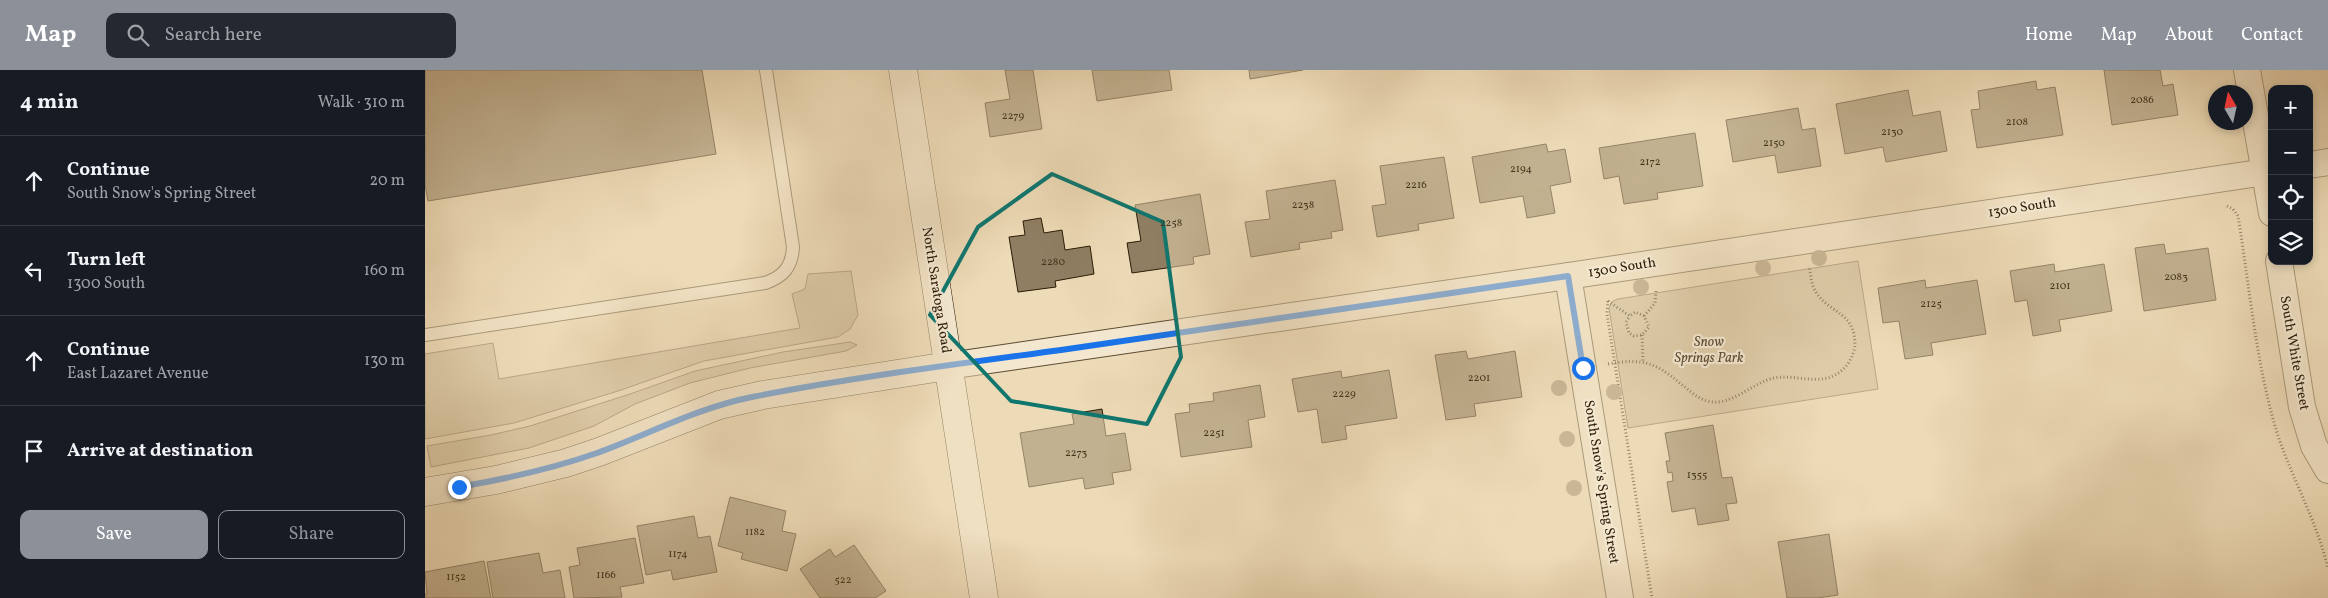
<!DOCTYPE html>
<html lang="en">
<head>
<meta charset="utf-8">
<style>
  body { margin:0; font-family:Vollkorn,serif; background:#242831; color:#f1f3f6 }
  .controls { position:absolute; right:15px; top:15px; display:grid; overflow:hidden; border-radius:10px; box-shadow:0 2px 8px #0003 }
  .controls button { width:45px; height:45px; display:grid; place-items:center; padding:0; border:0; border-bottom:1px solid #363941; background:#171b24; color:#f1f3f6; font:25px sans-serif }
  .compass { position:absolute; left:1783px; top:15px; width:45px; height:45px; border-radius:50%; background:#171b24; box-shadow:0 2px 8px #0003; rotate:351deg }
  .stop { position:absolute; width:15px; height:15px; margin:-11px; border:4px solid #1a73e8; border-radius:50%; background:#fff }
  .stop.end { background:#1a73e8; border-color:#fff; box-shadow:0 1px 5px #0008 }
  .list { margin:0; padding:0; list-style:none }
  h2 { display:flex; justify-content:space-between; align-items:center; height:65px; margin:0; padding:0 20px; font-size:21px }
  h2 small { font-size:16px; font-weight:400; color:#9ea1a6 }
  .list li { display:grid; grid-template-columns:32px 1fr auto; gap:15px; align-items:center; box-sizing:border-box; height:90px; padding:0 20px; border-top:1px solid #363941 }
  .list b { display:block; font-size:19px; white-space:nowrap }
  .list p { margin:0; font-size:16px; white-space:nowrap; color:#9ea1a6 }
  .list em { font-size:16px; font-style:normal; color:#9ea1a6 }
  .actions { display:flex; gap:10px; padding:15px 20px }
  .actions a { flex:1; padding:11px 0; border:1px solid #8c9099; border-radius:10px; text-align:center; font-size:18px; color:#8c9099 }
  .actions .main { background:#8c9099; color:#fff }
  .icon { flex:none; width:28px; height:28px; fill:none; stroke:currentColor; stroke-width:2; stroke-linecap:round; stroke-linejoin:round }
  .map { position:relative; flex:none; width:1903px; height:528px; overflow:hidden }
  header { display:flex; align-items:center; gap:30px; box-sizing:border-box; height:70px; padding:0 25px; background:#8c9099; color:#fff }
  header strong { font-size:24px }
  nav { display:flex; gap:28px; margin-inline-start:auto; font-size:18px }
  .search { width:350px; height:45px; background:#242831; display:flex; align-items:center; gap:12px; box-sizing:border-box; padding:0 18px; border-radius:10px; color:#9ea1a6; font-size:19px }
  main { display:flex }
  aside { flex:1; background:#171b24 }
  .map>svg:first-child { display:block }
  .green { fill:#ccba98; stroke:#7b6a4f }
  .building { fill:#8f7e62; stroke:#2a1b06 }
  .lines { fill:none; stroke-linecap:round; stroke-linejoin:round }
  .lane-casing { stroke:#5b4b32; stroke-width:14 }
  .street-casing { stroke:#5b4b32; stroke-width:28 }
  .secondary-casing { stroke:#2a1b06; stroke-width:29 }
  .path { stroke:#2a1b06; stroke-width:3; stroke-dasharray:1 2.5; stroke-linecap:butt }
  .lane { stroke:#f3e7d0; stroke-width:12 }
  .street { stroke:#f3e7d0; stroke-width:26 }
  .secondary { stroke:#f3e7d0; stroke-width:28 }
  .tree { fill:#9d8b6d }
  .route { stroke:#1a73e8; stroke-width:6 }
  .marked { fill:none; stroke:#0f766e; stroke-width:4; stroke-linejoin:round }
  .labels { text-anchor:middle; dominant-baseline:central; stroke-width:4.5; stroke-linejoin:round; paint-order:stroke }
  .number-label { font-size:11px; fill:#43341d }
  .street-label { font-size:14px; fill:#2a1b06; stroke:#f3e7d0 }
  .park-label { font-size:14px; font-style:italic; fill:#5b4b32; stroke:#f3e7d0 }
</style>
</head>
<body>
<header>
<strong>Map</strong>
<div class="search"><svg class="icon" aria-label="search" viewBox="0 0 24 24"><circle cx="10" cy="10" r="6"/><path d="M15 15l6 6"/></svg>Search here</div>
<nav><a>Home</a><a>Map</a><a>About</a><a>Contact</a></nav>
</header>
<main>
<aside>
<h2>4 min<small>Walk · 310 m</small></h2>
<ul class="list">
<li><svg class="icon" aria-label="ahead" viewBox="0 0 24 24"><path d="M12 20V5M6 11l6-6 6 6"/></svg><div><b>Continue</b><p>South Snow's Spring Street</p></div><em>20 m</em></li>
<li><svg class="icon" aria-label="left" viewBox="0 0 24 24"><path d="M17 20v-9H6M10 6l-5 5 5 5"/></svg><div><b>Turn left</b><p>1300 South</p></div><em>160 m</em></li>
<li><svg class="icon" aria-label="ahead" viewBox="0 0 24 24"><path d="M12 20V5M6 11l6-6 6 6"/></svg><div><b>Continue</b><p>East Lazaret Avenue</p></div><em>130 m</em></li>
<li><svg class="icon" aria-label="arrive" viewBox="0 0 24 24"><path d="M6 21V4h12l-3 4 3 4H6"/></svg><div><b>Arrive at destination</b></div></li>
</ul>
<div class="actions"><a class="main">Save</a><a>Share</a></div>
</aside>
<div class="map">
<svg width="1903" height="528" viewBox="0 0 1903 528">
  <rect width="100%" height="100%" fill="#eddab6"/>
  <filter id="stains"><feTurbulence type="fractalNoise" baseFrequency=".004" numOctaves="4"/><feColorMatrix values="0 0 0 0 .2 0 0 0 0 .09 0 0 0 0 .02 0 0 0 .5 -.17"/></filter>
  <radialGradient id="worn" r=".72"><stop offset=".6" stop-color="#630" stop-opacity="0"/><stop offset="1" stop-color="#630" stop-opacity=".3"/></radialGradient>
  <g class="green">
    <path d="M1433,191L1453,319L1203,358L1184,238L1188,231L1193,229Z"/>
    <path d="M426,201L433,245L425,259L413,267L279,291L193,321L89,353L0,369V284L68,273L74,309L375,258L367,224L380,219L383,204Z"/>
    <path d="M425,272L432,275L421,281L325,298L265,313L210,334L169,356L104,378L6,397L2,376L66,365L105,356L205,324L270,301L358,282Z"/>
  </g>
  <g class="building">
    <path d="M0,0H277L291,84L3,131L0,115Z"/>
    <path d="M580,0H608L617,59L565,67L560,33L585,29Z"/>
    <path d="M667,0H744L747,20L672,31Z"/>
    <path d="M824,0H878L825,9Z"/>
    <path d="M1679,0H1735L1738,16L1748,14L1753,45L1687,55Z"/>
    <path d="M1611,11L1612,20L1630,17L1638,65L1552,78L1546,40L1555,39L1553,21Z"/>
    <path d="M1483,20L1488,46L1515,41L1522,81L1461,92L1458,77L1420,84L1411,34Z"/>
    <path d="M1373,38L1377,60L1390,58L1396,96L1353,103L1350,85L1308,92L1301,50Z"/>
    <path d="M1270,63L1278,116L1232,123L1233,129L1199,134L1194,106L1179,109L1174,78Z"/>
    <path d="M1121,74L1123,82L1140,79L1146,112L1125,116L1130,143L1102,148L1098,126L1055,133L1047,87Z"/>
    <path d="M1019,87L1029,148L993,154L994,160L952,167L947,136L961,134L955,96Z"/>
    <path d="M910,110L918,160L906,162L907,168L874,173L875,179L826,187L820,152L845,149L841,121Z"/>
    <path d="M775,124L785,184L768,187L769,194L707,203L702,173L716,171L710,135Z"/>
    <path d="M616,148L619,163L637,160L640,180L665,176L669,204L630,211L631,217L593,222L584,167L600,165L598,151Z"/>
    <path d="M1739,174L1741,184L1783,178L1791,230L1719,241L1710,178Z"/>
    <path d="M1629,194L1630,202L1679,194L1687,241L1634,250L1636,261L1608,266L1602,230L1590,232L1585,201Z"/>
    <path d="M1500,210L1501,218L1552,210L1561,264L1506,273L1508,285L1480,289L1474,251L1458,253L1453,218Z"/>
    <path d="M1041,281L1043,289L1090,281L1097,327L1049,334L1051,346L1021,350L1010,285Z"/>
    <path d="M964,300L972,348L920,356L922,369L897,373L892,339L873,342L867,309L916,301L917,308Z"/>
    <path d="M835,315L840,347L823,350L827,377L756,387L750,344L765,342L764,334L789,331L788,323Z"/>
    <path d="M677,339L681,366L700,363L706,400L687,403L689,414L660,419L658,408L604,417L595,363L649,354L647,344Z"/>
    <path d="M1288,355L1297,408L1307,407L1312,433L1301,434L1304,450L1273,455L1270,438L1247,442L1242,412L1248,411L1247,402L1243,403L1241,391H1245L1240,363Z"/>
    <path d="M305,427L361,441L357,461L371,464L362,501L316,489L318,483L293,476Z"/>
    <path d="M269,446L273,468L285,466L292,502L248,510L246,500L221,505L212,456Z"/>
    <path d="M1404,464L1413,525L1393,528H1362L1353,472Z"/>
    <path d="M210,468L219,513L195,517L197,527L149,528L144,497L155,495L152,478Z"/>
    <path d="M429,475L461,521L450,528H395L375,499L405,479L410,487Z"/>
    <path d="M114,483L118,503L135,500L140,528H68L62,492Z"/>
    <path d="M59,491L66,528H0V524H2L0,502Z"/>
  </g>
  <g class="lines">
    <g class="lane-casing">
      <path id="lane" d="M0,265L340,213C358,207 367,197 368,177L341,0"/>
    </g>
    <g class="street-casing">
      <g id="street">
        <path d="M1822,0L1847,143"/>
        <path d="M1884,95L1903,92"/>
        <path d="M1854,191L1877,337L1889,376L1903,400"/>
        <path d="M1143,206L1195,528"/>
        <path d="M523,296L1143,206L1847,101"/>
      </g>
    </g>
    <g class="secondary-casing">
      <g id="secondary">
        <path d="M478,0L559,528"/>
        <path d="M0,422L71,410L141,393L174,382L294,335L338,325L523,296"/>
      </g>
    </g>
    <g class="path">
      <path d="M1802,136L1808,139L1813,146C1824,213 1830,283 1848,349C1862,401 1891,446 1903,499"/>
      <path d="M1183,231L1182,244L1227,528"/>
      <path d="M1183,231L1205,246L1210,242L1219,246L1224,257L1217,265L1209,266L1204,263L1201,252L1205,246"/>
      <path d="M1219,246L1230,233L1231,220"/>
      <path d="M1217,265L1218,291"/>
      <path d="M1183,294C1217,288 1230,292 1256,314C1264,320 1272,328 1282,331C1305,338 1328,312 1349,308C1369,304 1392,315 1410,305C1421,300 1429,286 1430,275C1430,241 1404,244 1391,222C1386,215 1386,205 1384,196"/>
    </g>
    <use href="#lane" class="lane"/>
    <use href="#street" class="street"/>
    <use href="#secondary" class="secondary"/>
  </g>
  <g class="tree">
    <circle cx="1394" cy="188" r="8"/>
    <circle cx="1338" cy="198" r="8"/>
    <circle cx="1216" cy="217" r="8"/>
    <circle cx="1134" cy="318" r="8"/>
    <circle cx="1189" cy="322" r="8"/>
    <circle cx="1142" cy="369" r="8"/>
    <circle cx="1149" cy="418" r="8"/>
  </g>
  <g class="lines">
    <path class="route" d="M34,417C80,409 127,399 172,383C224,364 272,338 327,327C429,307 533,294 636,280C805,255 974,231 1143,206L1158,298"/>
  </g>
  <path d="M0 0H1903V528H0ZM627,104L738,152L756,287L722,354L586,331L505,245L553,157Z" fill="#eddab6" fill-opacity=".55" fill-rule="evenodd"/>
  <path class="marked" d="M627,104L738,152L756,287L722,354L586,331L505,245L553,157Z"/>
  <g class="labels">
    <g class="number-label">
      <text x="1717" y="30">2086</text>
      <text x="588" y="46">2279</text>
      <text x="1592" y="52">2108</text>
      <text x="1467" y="62">2130</text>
      <text x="1349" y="73">2150</text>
      <text x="1225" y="92">2172</text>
      <text x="1096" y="99">2194</text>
      <text x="991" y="115">2216</text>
      <text x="878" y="135">2238</text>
      <text x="746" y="153">2258</text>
      <text x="628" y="192">2280</text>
      <text x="1751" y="207">2083</text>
      <text x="1635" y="216">2101</text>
      <text x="1506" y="234">2125</text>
      <text x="1054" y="308">2201</text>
      <text x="919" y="324">2229</text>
      <text x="789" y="363">2251</text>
      <text x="651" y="383">2273</text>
      <text x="1272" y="405">1355</text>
      <text x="330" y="462">1182</text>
      <text x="253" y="484">1174</text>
      <text x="181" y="505">1166</text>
      <text x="31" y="507">1152</text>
      <text x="418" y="510">522</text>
    </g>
    <g class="street-label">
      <text transform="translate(1597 138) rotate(-9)">1300 South</text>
      <text transform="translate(1197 198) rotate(-9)">1300 South</text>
      <text transform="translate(511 220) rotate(81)">North Saratoga Road</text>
      <text transform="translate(1869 283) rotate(80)">South White Street</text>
      <text transform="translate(1176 412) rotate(81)">South Snow's Spring Street</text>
    </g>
    <g class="park-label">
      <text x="1284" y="272">Snow<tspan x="1284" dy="16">Springs Park</tspan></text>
    </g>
  </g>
  <rect width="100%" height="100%" filter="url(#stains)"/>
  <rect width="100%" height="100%" fill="url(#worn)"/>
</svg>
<div class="controls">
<button>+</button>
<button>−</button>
<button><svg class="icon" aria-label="locate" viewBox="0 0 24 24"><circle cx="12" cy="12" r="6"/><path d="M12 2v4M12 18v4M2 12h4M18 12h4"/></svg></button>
<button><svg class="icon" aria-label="layers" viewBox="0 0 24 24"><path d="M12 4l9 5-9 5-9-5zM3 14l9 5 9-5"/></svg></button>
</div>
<svg class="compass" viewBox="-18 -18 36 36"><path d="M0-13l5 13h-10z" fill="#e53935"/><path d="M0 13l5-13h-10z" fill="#9ea1a6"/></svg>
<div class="stop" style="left:1158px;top:298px"></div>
<div class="stop end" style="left:34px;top:417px"></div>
</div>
</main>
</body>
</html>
